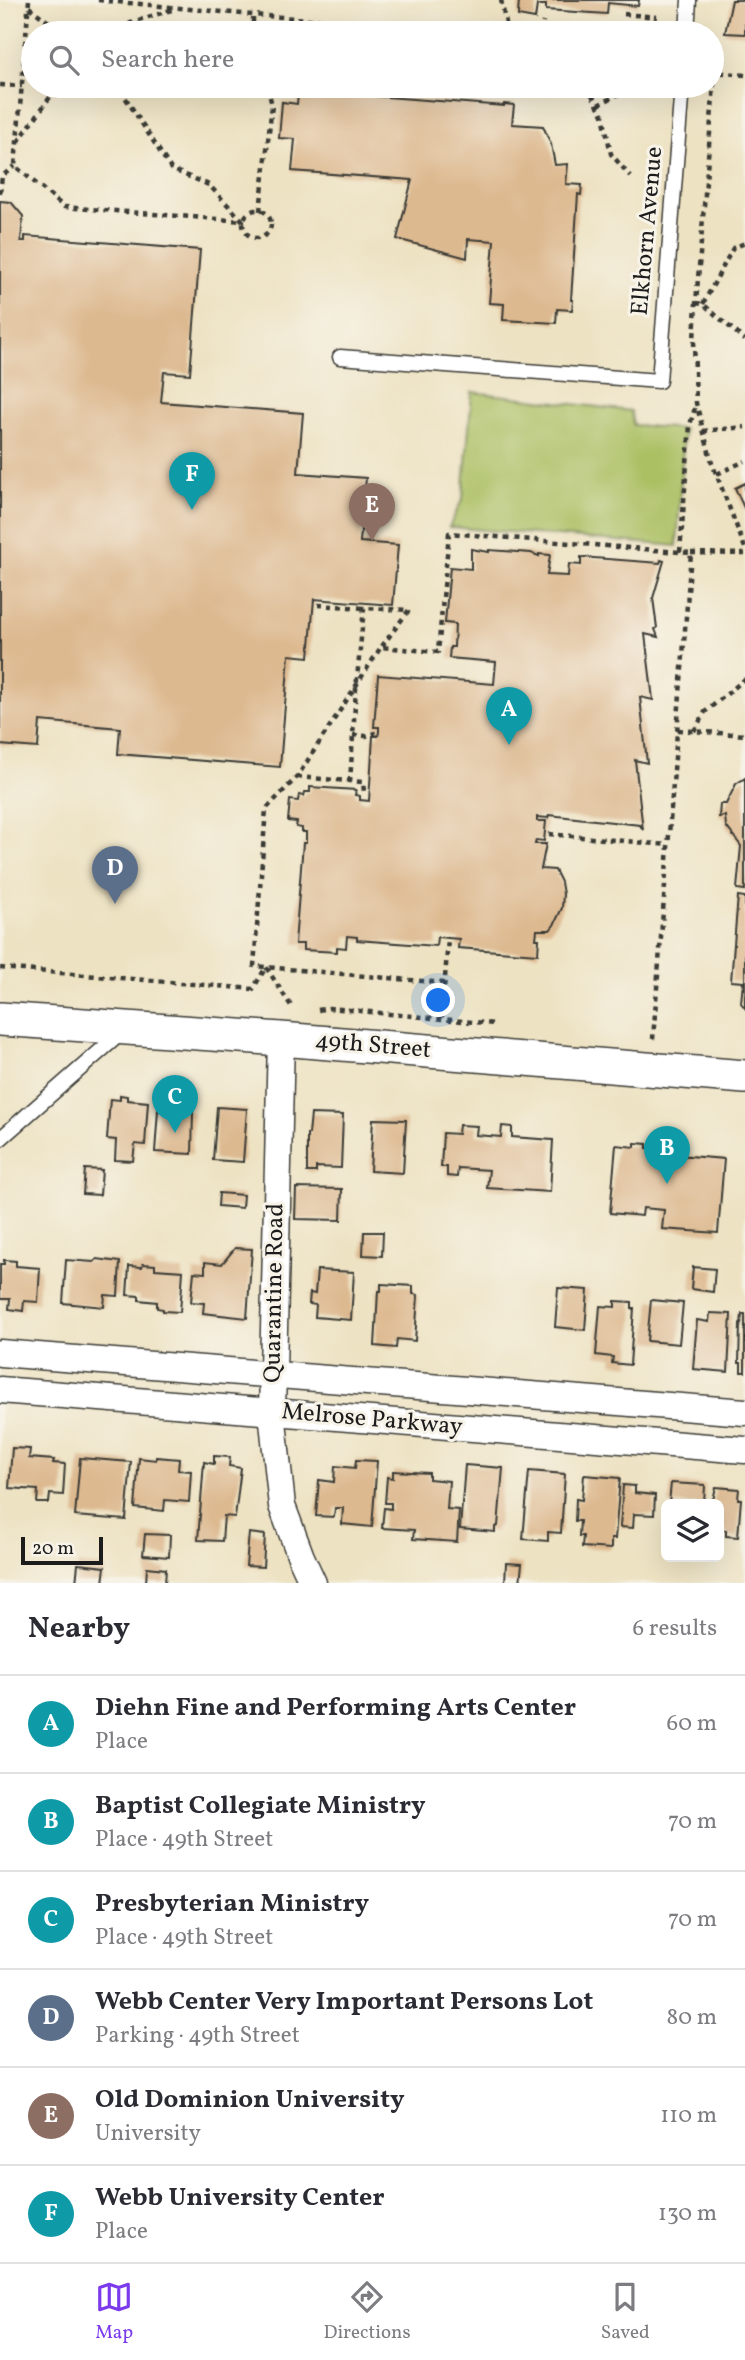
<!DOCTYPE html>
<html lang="en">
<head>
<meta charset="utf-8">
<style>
  body { margin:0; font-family:Vollkorn,serif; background:#f7f7f7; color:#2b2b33 }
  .controls { position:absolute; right:21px; bottom:21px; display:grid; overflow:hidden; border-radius:10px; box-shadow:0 7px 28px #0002 }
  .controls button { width:63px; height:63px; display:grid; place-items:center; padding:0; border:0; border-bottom:2px solid #e1e1e2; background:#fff; color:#2b2b33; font:35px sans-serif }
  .scale { position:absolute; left:21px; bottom:18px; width:82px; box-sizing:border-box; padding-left:7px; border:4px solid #1c1c1c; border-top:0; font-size:19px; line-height:24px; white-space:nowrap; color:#1c1c1c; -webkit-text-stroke:5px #f7f3e8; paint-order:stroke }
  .you { position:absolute; left:439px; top:1001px; width:24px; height:24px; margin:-18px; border:5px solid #fff; border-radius:50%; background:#1a73e8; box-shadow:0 0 0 10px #1a73e833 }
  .badge { display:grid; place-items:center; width:46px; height:46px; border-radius:50%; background:#7c3aed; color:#fff; font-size:23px; font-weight:700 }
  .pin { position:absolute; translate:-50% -58px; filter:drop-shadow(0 2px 4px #0008) }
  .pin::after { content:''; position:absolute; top:37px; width:24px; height:21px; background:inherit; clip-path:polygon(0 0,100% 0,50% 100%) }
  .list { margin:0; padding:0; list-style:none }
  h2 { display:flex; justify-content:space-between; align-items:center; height:91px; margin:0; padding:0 28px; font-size:30px }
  h2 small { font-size:23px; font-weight:400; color:#7c7c81 }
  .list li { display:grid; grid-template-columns:46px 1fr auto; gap:21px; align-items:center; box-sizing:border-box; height:98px; padding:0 28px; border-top:2px solid #e1e1e2 }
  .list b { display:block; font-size:26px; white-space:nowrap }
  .list p { margin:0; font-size:23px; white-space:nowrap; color:#7c7c81 }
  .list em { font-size:23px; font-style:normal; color:#7c7c81 }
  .icon { flex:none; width:38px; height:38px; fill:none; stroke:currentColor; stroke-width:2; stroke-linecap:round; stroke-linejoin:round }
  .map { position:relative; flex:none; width:745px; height:1583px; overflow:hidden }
  .search { position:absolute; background:#fff; box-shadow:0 7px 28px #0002; left:21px; right:21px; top:21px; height:77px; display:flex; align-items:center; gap:18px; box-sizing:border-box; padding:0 24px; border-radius:38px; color:#7c7c81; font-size:26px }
  .sheet { height:679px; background:#fff }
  nav { display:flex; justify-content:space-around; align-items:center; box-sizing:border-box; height:98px; border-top:2px solid #e1e1e2; background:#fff; font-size:19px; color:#7c7c81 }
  nav a { display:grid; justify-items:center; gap:4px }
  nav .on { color:#7c3aed }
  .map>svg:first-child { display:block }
  .green { fill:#abc064; stroke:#646e40; stroke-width:2 }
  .building { fill:#ddb990 }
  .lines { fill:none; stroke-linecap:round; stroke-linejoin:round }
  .service-casing { stroke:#3b3a35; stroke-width:17 }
  .minor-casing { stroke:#3b3a35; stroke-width:29 }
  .tertiary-casing { stroke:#3b3a35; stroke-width:36 }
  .path { stroke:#3b3a35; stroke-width:4.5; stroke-dasharray:5 5; stroke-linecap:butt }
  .service { stroke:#fff; stroke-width:14 }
  .minor { stroke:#fff; stroke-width:26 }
  .tertiary { stroke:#fff; stroke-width:33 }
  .labels { text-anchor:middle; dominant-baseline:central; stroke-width:6; stroke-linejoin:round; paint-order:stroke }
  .street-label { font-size:24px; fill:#1c1c1c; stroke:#f7f3e8 }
</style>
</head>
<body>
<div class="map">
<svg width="745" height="1583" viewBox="0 0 745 1583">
  <rect width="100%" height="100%" fill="#f7f3e8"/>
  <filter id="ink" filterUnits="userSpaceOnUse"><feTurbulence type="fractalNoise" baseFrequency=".0143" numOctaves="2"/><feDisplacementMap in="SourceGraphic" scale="14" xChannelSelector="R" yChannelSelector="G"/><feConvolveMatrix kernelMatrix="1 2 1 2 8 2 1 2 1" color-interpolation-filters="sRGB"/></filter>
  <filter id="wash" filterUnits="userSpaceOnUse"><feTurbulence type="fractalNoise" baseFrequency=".00686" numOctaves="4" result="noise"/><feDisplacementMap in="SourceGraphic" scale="28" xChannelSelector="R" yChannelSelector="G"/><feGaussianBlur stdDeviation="1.57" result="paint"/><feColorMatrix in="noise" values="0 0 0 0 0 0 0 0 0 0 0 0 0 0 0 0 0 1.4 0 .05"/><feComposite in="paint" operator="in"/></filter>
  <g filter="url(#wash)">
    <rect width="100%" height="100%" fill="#ede2c2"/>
    <path class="green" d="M472,392L631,411L633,425L684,429L677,546L449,527L463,498Z"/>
    <g id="blocks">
      <g class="building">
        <path d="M519,0H639L638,6L608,3L607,14L546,10V5H537L535,19L518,16Z"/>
        <path d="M732,0H745V34L725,33Z"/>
        <path d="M299,88H308V91L504,106V104L514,105L512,124L543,126L551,144L555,165L568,164L566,184L582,185L581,195L578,194L571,300H573L572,310L557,309L556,323L503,320L504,304L489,303L494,241L468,239L467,258L397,239L412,180L292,171L295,139L279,138L282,102L297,104Z"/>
        <path d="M0,201L11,202L23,216L21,241H25V236L200,250L190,374L164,372L161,402L303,413L298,473L366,478L360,542L398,545L393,605L314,599L309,657L289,655L280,767L118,754L120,728L40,721L38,748L0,745Z"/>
        <path d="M745,483V510L735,488Z"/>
        <path d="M471,549L489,552V550L531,553L539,556V554L550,555L547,575L568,576L569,564L581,565V557L660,563L661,560L664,561L653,598L657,628L655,629L658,637L645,634L653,700L640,697L647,763L635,760L643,830L640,825L549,815L548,818L537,817V821H546L544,841L536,840L535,844H546L541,869L555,870L561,882L563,894L562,908L554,925L550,930H537L536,939H539L538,954L458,948L459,939L437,937L436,946L357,940V937L347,936L346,948L337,947V952L303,950V944H295L303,843H306V832H302V828L296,827L297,822L288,821L290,800L298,801L299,795L304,796L305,792H310V787L356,790L355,795L360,796V800L369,801L373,736H378L379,732V727H374L378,675L494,684L496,662L449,658L450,647H454L455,624L445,623L450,567L471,569Z"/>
        <path d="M745,778V890L737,889L741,846L726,826L725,816L719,817L720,804H726L736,784Z"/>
        <path d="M738,896L745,897V1008L741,1003L743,982L731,981Z"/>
        <path d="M120,1095L127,1096V1100L148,1102L145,1145L135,1144L133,1161L115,1160L116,1140L107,1139L110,1099L120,1100Z"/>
        <path d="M217,1107L247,1109L243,1162L213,1160Z"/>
        <path d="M158,1110L193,1112L192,1154L155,1152Z"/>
        <path d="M311,1114L343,1115L341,1168L316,1167V1172H307V1134H309Z"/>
        <path d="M373,1119L406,1120L403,1173L370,1171Z"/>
        <path d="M459,1125L477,1126L476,1135L501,1137L502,1126L512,1127V1137L553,1140L550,1192L487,1188L489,1170L458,1168L457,1177L447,1176V1167H441L443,1133L458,1134Z"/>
        <path d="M635,1143L647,1144V1148L679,1151L678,1155L724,1159L718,1233L662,1229L664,1210L643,1208L642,1216L610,1213L616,1145L635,1147Z"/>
        <path d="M85,1169L102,1170L100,1195L83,1194Z"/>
        <path d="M296,1188L342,1189L341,1220L295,1219Z"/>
        <path d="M219,1193L243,1195L242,1208L218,1206Z"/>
        <path d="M364,1232H383L382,1256L363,1255Z"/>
        <path d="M235,1248L252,1249L247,1318L203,1313L204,1303L191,1302L194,1272L205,1273V1262L222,1264Z"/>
        <path d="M97,1259L120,1262L118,1296L105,1295L104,1307L63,1303L66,1260L94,1262Z"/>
        <path d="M4,1260L16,1261V1266L40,1268L38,1302L24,1301L23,1311L9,1309L10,1299H0V1264H4Z"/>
        <path d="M143,1264L155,1265V1269L183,1271L180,1312L163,1311V1309L157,1308V1302L139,1300V1296L127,1295L129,1266L142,1267Z"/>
        <path d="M693,1267L715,1269L713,1292L691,1289Z"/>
        <path d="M317,1270L354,1272L351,1320L315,1317L316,1305L309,1304L310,1293L315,1294Z"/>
        <path d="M381,1284L413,1286V1294L418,1295L415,1341L397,1339L396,1348L375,1346L378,1291H381Z"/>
        <path d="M558,1288L588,1290L585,1330L555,1327Z"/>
        <path d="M651,1300L683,1303L679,1344L647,1341Z"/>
        <path d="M615,1301L632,1302V1308H634L630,1365L612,1363L613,1357L596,1355L600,1306L615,1307Z"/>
        <path d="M710,1313L731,1314L728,1372L693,1369L697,1320L709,1322Z"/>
        <path d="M742,1314H745V1372H741V1363H739L740,1324L741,1325Z"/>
        <path d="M12,1448L30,1449L29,1458L54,1460L53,1463L65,1464L63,1495L50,1494L49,1503H37L38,1490L9,1488Z"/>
        <path d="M214,1456L230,1457L229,1466L241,1468L235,1517L224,1516L222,1541L198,1540L204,1462L214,1464Z"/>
        <path d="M156,1457L179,1459L178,1470L191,1471L189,1502L165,1500L164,1511L135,1508L139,1458L156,1460Z"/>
        <path d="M80,1458L131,1462L126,1520L75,1516Z"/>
        <path d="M356,1460L377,1461L372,1527L342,1524L343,1508H335L334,1517L316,1516L319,1480L334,1482L335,1466L355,1468Z"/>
        <path d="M465,1465L503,1468L498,1526L495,1527V1532L460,1529Z"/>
        <path d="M393,1471L429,1473V1479L449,1481L447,1509L459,1510L457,1542L413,1539L414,1530L382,1528L384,1508L391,1509V1503H385L387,1477L393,1478Z"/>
        <path d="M529,1471L565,1474L561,1533L548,1532V1541L523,1539Z"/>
        <path d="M584,1475L620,1478L615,1539H611V1549L582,1547L583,1536H579L580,1521H575L576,1499L582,1500Z"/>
        <path d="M671,1483L705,1485L704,1504H669Z"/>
        <path d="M623,1485L635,1486V1493L655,1495L654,1515L634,1514L633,1528L620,1527Z"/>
        <path d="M716,1487L739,1489L738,1499H741L738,1537L726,1536V1530H719V1504H712Z"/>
        <path d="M249,1533L265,1535L263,1567L246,1566Z"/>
        <path d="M145,1534L170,1535L169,1557L143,1555Z"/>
        <path d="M506,1563L522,1564L520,1583H505Z"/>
        <path d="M78,1564L105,1567L103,1583H76Z"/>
        <path d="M147,1567L166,1569L165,1583H146Z"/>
      </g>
    </g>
  </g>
  <g filter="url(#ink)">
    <use href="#blocks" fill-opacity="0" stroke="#3b3a35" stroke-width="2"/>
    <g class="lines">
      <g class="service-casing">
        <g id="service">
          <path d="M687,33L689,0"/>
          <path d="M340,357L659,381L682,86"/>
          <path d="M0,1139L122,1032"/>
        </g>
      </g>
      <g class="minor-casing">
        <g id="minor">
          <path d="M281,1039L272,1412L282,1506L301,1557L313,1583"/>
          <path d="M0,1353L745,1412"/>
          <path d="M0,1390L745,1450"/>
        </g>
      </g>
      <g class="tertiary-casing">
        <path id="tertiary" d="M0,1019L281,1039L745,1077"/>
      </g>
      <g class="path">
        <path d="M29,0L15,166L64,207L243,221L209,185L171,169L118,86"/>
        <path d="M98,0L253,15L502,33"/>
        <path d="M501,0L508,33"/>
        <path d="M29,7L63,33"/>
        <path d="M624,14L657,17"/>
        <path d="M111,33L135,21L175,9"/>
        <path d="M253,33V15"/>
        <path d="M541,33L543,22"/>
        <path d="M745,75L715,72L696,303L694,340L696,403L712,463L745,548"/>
        <path d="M0,85L22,86"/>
        <path d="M587,86L603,115L611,154L631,177"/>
        <path d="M598,105L634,86"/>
        <path d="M18,142L58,86"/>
        <path d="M0,193L2,176L15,166"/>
        <circle cx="257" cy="224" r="14"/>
        <path d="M260,211L272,105L267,86"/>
        <path d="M696,303L703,304L745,340"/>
        <path d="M703,304L733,248L745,243"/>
        <path d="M703,431L745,427"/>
        <path d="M717,474L745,461"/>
        <path d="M680,552L690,425L696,404"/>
        <path d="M691,553L745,554"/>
        <path d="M318,605L364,608"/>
        <path d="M678,730L745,735"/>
        <path d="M694,731L705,712L745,679"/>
        <path d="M353,735L366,736L376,733"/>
        <path d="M297,777L363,782L364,792"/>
        <path d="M350,782L356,689L364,608L409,610L382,646"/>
        <path d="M549,834L668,845"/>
        <path d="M0,968L253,989L266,967L293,1009"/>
        <path d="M444,983L254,966L266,809L297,777L381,647L438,652L449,533L691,553L653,1039"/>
        <path d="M318,1010L329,1008L494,1024"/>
        <path d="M442,1017L448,939"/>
      </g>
      <use href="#service" class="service"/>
      <use href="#minor" class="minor"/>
      <use href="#tertiary" class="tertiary"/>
    </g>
  </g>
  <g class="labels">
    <g class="street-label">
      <text transform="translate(648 231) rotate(-85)">Elkhorn Avenue</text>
      <text transform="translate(373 1046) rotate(5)">49th Street</text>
      <text transform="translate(275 1293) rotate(-89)">Quarantine Road</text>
      <text transform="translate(372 1420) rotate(5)">Melrose Parkway</text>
    </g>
  </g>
</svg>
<div class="controls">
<button><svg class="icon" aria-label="layers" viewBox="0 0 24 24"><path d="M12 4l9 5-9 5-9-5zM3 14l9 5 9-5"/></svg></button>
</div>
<div class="scale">20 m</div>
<div class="you"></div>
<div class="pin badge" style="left:509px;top:745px;background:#0f9aa8">A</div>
<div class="pin badge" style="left:667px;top:1184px;background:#0f9aa8">B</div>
<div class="pin badge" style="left:175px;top:1133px;background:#0f9aa8">C</div>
<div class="pin badge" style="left:115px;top:904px;background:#5c6f8a">D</div>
<div class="pin badge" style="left:372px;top:541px;background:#8d6e63">E</div>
<div class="pin badge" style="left:192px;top:510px;background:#0f9aa8">F</div>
<div class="search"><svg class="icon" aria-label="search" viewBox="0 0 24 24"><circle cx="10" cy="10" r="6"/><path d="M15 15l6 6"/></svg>Search here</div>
</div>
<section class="sheet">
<h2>Nearby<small>6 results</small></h2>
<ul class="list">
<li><span class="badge" style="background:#0f9aa8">A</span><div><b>Diehn Fine and Performing Arts Center</b><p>Place</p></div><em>60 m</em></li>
<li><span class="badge" style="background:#0f9aa8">B</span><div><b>Baptist Collegiate Ministry</b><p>Place · 49th Street</p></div><em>70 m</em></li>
<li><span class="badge" style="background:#0f9aa8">C</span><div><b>Presbyterian Ministry</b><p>Place · 49th Street</p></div><em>70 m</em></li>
<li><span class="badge" style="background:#5c6f8a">D</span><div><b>Webb Center Very Important Persons Lot</b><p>Parking · 49th Street</p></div><em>80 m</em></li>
<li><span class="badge" style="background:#8d6e63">E</span><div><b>Old Dominion University</b><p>University</p></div><em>110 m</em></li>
<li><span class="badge" style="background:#0f9aa8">F</span><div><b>Webb University Center</b><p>Place</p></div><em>130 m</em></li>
</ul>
</section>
<nav>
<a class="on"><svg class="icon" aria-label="map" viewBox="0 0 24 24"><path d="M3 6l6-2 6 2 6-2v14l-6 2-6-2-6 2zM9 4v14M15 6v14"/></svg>Map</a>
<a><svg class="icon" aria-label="directions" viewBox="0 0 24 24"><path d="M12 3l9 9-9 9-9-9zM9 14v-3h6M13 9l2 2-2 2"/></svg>Directions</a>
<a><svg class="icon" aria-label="saved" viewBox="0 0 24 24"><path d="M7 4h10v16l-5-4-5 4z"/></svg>Saved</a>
</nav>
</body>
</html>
